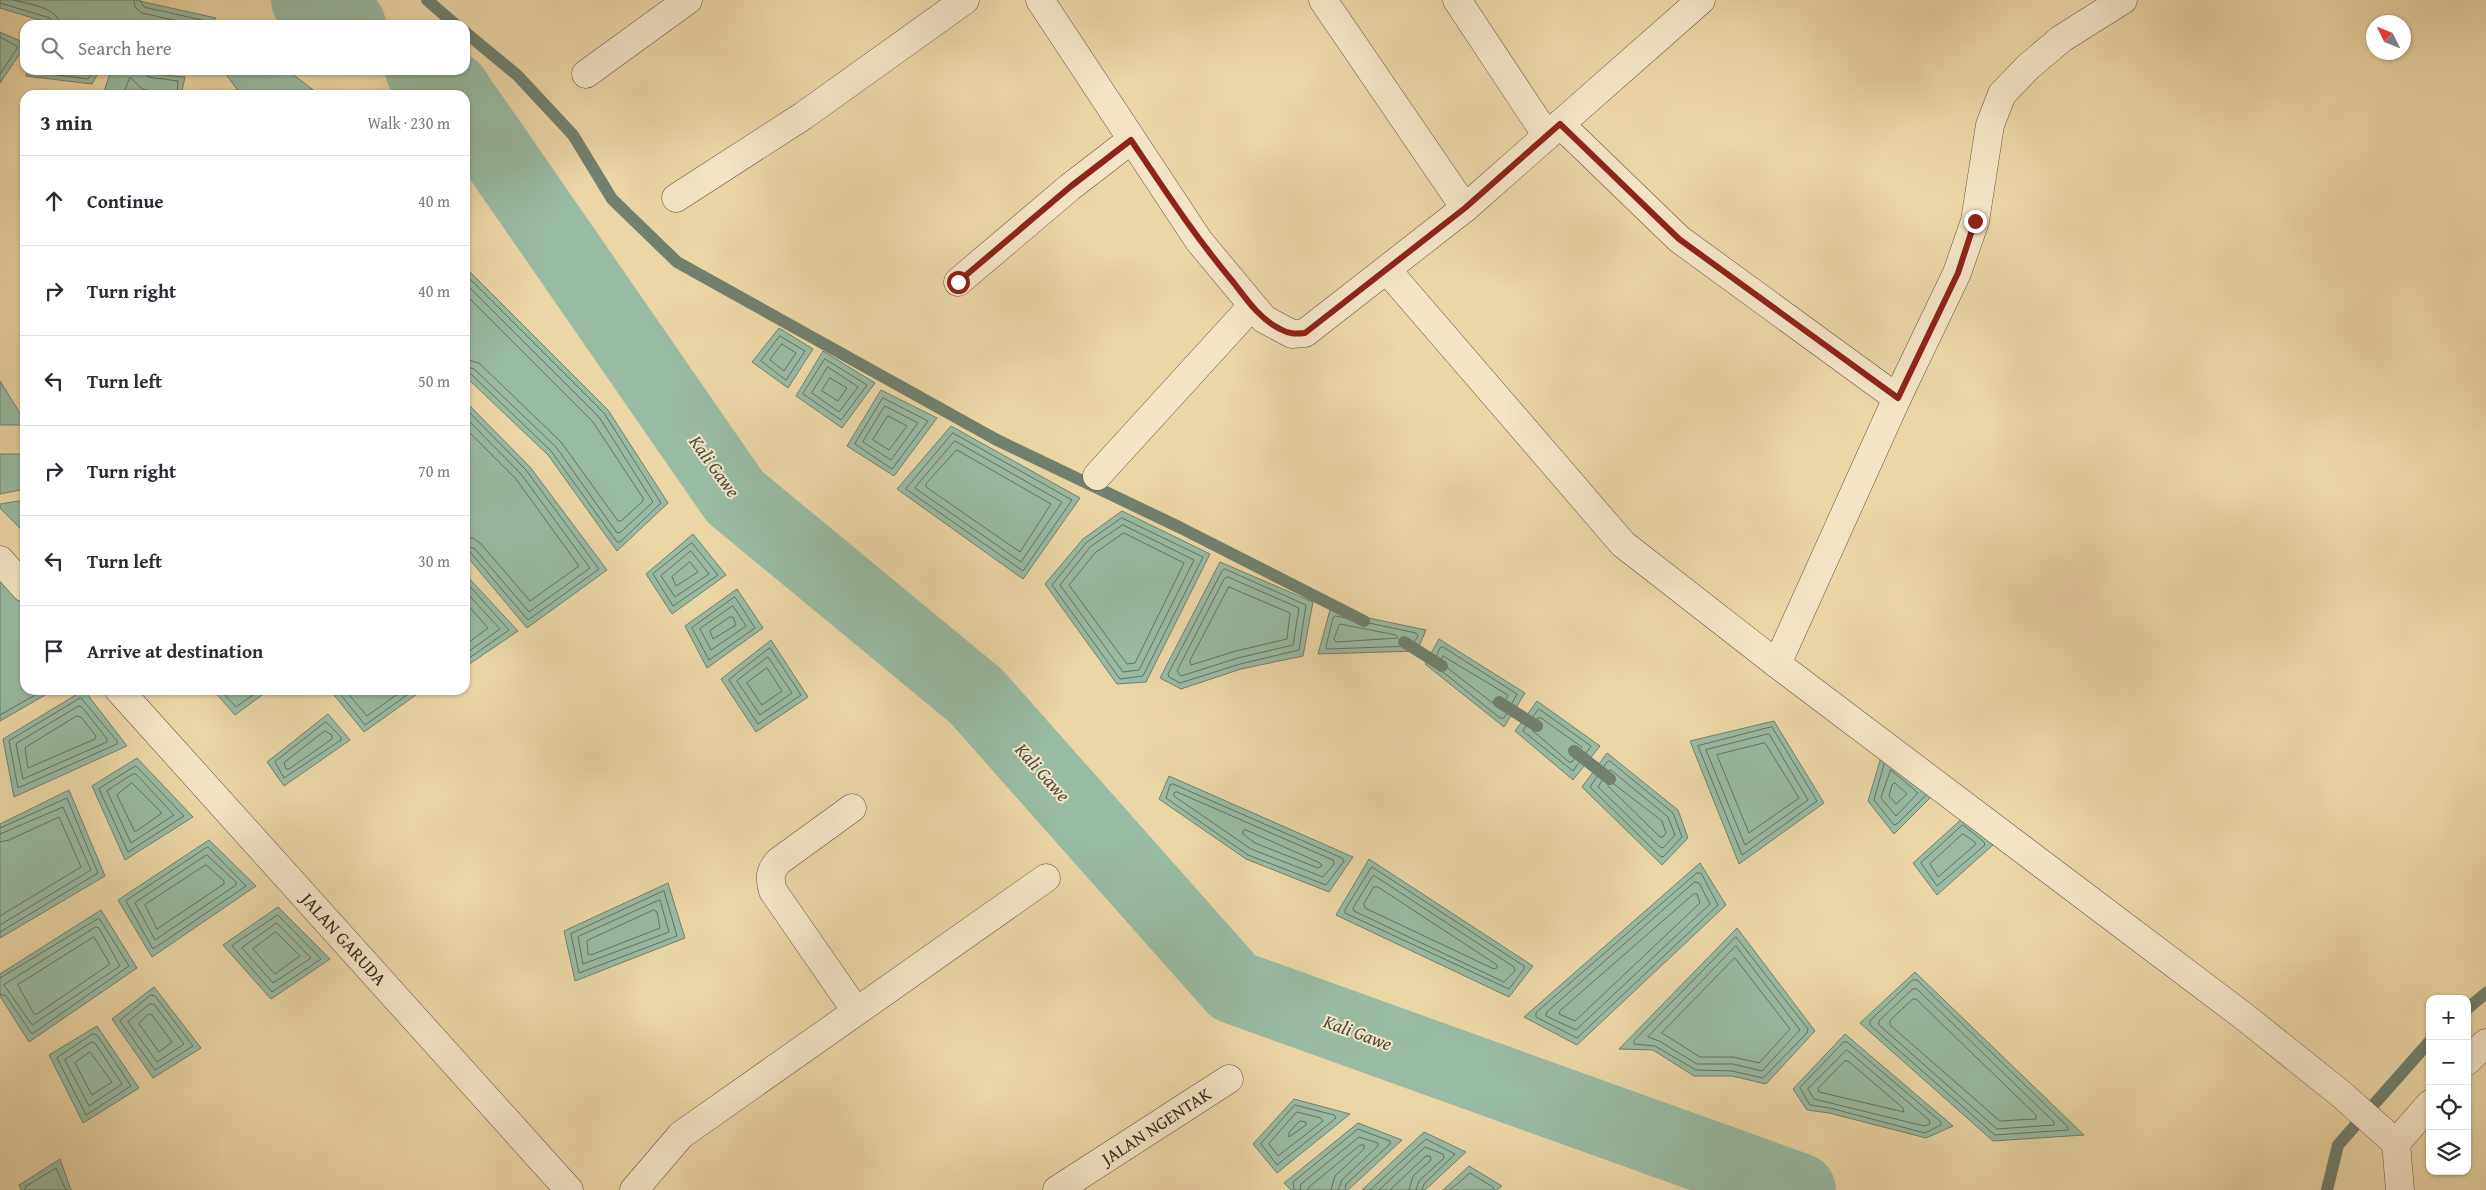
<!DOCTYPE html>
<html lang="en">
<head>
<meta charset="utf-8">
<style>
  body { margin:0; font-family:"Gentium Book Plus",serif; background:#f2f2f3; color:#2b2b33 }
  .controls { position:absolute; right:15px; bottom:15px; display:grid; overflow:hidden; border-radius:10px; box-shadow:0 1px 4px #0004 }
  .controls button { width:45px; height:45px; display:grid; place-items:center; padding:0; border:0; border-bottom:1px solid #e1e1e2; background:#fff; color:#2b2b33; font:25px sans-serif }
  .compass { position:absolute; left:2366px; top:15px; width:45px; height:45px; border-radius:50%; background:#fff; box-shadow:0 1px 4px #0004; rotate:313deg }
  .stop { position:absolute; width:15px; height:15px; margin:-11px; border:4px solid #8f2418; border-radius:50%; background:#fff }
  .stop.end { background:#8f2418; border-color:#fff; box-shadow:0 1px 5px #0008 }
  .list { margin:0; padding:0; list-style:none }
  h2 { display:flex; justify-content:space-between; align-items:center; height:65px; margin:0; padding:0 20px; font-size:21px }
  h2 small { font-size:16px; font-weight:400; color:#7c7c81 }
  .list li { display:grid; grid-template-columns:32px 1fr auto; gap:15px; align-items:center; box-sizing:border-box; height:90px; padding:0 20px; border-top:1px solid #e1e1e2 }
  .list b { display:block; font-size:19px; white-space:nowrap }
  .list em { font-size:16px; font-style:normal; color:#7c7c81 }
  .icon { flex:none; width:28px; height:28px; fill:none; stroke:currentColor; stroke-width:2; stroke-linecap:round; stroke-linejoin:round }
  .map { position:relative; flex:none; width:2486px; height:1190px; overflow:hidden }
  .search { position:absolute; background:#fff; box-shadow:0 1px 4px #0004; left:20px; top:20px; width:450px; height:55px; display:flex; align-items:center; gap:12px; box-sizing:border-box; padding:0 18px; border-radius:15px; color:#7c7c81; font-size:19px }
  .panel { position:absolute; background:#fff; box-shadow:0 1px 4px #0004; left:20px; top:90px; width:450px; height:605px; border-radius:15px }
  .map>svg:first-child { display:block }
  .water { fill:#99baa3; stroke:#71806f }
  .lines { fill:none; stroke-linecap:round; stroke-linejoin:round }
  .shore { stroke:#677262; stroke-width:1 }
  .stream { stroke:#71806f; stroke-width:12 }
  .river { stroke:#99baa3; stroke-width:74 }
  .street-casing { stroke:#625442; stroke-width:29 }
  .street { stroke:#f2e4c4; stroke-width:28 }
  .route { stroke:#8f2418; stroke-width:6 }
  .labels { text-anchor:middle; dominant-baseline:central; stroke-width:4; stroke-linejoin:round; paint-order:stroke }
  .street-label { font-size:18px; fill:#352921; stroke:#f2e4c4 }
  .water-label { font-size:19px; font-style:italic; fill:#4e4d42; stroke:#f2e4c4 }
</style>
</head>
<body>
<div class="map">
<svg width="2486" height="1190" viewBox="0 0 2486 1190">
  <rect width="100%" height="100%" fill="#ebd6a5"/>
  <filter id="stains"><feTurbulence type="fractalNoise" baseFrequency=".004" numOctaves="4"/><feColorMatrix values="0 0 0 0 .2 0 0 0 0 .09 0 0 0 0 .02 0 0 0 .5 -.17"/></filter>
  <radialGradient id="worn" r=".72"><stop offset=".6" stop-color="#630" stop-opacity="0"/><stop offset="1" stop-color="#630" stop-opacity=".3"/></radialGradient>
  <g class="water">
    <path d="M0,0H135L216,18L211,25H56L0,8Z"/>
    <path d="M0,32L25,43V46L0,83Z"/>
    <path d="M28,70H100L92,84L26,76Z"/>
    <path d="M111,70L185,77L181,95H103Z"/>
    <path d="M223,70H287L320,95H241Z"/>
    <path d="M465,267L608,410L668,503L617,551L548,455L465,376Z"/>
    <path d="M779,328L813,349L788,388L752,362Z"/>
    <path d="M823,351L875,383L842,428L796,396Z"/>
    <path d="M0,381L25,421V425H0Z"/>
    <path d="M881,390L937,418L894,476L847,446Z"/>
    <path d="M465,401L530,467L607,570L527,628L465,554Z"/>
    <path d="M951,426L1080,498L1023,579L897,489Z"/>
    <path d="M0,454H25V489L0,494Z"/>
    <path d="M25,500V533L0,508V504Z"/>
    <path d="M1122,511L1210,554L1146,682L1117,684L1045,584L1083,539Z"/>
    <path d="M693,534L726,575L672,614L646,574Z"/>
    <path d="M1220,562L1313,602L1303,656L1241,669L1181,689L1160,678Z"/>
    <path d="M0,574L25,602V690H54L0,721Z"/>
    <path d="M465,574L518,631L465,667Z"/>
    <path d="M737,589L763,628L707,668L685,626Z"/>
    <path d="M1330,610L1426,630L1417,651L1318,654Z"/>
    <path d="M1439,639L1525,693L1504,727L1425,664Z"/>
    <path d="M771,640L808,697L756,732L721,679Z"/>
    <path d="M84,690L127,746L14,797L3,739Z"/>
    <path d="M213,690H269L235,715Z"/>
    <path d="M330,690H423L364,732Z"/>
    <path d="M1537,701L1600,746L1573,780L1515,731Z"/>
    <path d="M328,714L350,740L284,786L267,762Z"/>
    <path d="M1774,721L1824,803L1739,864L1690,741Z"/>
    <path d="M1884,747L1935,793L1894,834L1868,801Z"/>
    <path d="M1607,753L1678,810L1688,838L1662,865L1582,787Z"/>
    <path d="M137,758L193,817L125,860L92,786Z"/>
    <path d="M1169,776L1353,857L1329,892L1246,859L1159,799Z"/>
    <path d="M69,790L105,876L0,938V824Z"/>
    <path d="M1964,817L1994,844L1937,895L1913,863Z"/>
    <path d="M209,840L256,886L152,957L118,900Z"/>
    <path d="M1369,859L1533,966L1509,997L1336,915Z"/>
    <path d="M1700,863L1726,905L1577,1045L1524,1017Z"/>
    <path d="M668,883L685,938L575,981L564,931Z"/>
    <path d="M278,907L330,959L271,999L223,945Z"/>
    <path d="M101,910L137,968L29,1042L0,996V974Z"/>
    <path d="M1737,928L1815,1031L1766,1084L1732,1076H1694L1653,1050L1619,1049Z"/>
    <path d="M1915,972L2084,1135L1993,1141L1860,1023Z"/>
    <path d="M154,987L201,1048L153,1078L112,1019Z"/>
    <path d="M97,1026L139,1088L83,1123L49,1055Z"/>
    <path d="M1845,1034L1953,1126L1926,1138L1829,1113L1807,1110L1793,1089Z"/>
    <path d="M1294,1099L1350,1114L1277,1173L1253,1144Z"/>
    <path d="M1358,1123L1402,1140L1348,1190H1291L1284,1183Z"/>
    <path d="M1424,1132L1466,1152L1425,1190H1362Z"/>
    <path d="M60,1159L71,1190H21L19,1185Z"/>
    <path d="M1469,1166L1502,1186L1497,1190H1443Z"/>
  </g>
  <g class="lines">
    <g class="shore">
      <path d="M13,0C27,4 59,7 60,25"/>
      <path d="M134,0L135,7L142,13L195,25"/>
      <path d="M140,0L144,7L206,21L208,25"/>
      <path d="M0,3L50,18L54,25"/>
      <path d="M0,37L18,47L0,74"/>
      <path d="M33,70L35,72L88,79L94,70"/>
      <path d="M144,70L148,77L178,81L177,95"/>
      <path d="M123,95L130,77L142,89L161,93L163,95"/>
      <path d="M465,274L604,413L661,503L620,542H617L551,451L471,374L465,372"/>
      <path d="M465,283L599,417L653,502L621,532L617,533L556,447L474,369L465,366"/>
      <path d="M465,294L593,422L643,498V501L621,521H618L561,442L479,363L465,359"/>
      <path d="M780,336L805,351L786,380L761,361Z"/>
      <path d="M782,344L796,353L784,371L770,360Z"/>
      <path d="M825,359L867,385L841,420L803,394Z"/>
      <path d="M828,367L858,387L839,412L812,393Z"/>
      <path d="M830,378L847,388L838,401L822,391Z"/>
      <path d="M883,398L928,421L892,469L855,444Z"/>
      <path d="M885,406L918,423L891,460L863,442Z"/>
      <path d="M465,408L526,470L599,569L528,620L471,553L465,551"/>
      <path d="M888,416L907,426L889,450L873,440Z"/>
      <path d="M465,417L521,474L590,568L529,612L475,549L465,545"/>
      <path d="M465,428L516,479L579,566L530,601L481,544L473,538L465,537"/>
      <path d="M953,433L1072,500L1023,571L906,489Z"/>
      <path d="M955,441L1062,502L1021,562L915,488Z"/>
      <path d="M957,450L1051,504L1020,552L926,487V484Z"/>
      <path d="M1122,518L1203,557L1143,676L1120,679L1052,585L1086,543Z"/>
      <path d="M1123,525L1194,560L1139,670L1123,672L1060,585L1090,547Z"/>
      <path d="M1124,533L1184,563L1135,663L1127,664L1069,585L1095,553Z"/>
      <path d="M692,543L718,575L673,606L653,574Z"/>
      <path d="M691,551L709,574L675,597L661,576Z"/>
      <path d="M690,562L698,572L676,586L672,577Z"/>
      <path d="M1225,569L1306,605L1299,650L1240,664L1180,683L1169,677L1168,674L1222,571Z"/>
      <path d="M1228,577L1299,608L1293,645L1238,658L1181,676L1177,671L1224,579Z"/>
      <path d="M465,581L509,630L465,661"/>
      <path d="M1229,587L1290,613L1287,639L1236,651L1191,665L1190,661Z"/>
      <path d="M465,591L500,629L465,654"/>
      <path d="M735,597L755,628L709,660L692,628Z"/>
      <path d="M465,602L488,628L465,645"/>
      <path d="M733,606L746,626L711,650L700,629Z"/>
      <path d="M1336,616L1416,633L1418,636L1412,646L1327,649L1326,646L1333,618Z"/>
      <path d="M730,617H733L736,625L713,639L710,631Z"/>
      <path d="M1340,624L1396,635L1398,638L1336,642L1334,639Z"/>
      <path d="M1443,647L1517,694L1504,718H1500L1433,664L1440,648Z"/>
      <path d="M770,648L801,695L758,724L729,680Z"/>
      <path d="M1443,656L1508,695L1502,708H1499L1441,663Z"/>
      <path d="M768,657L792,693L760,715L737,681Z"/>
      <path d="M767,668L782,691L762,705L747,683Z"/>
      <path d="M220,690L236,707L260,690"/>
      <path d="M337,690L365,725L414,690"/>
      <path d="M345,690L367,716L403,690"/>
      <path d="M81,698L117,741V744L18,788L9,741Z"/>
      <path d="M79,706L82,707L107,739V742L23,779L16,744Z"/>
      <path d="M1539,709L1591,746L1573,771L1523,731Z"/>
      <path d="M0,715L44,690"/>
      <path d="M77,716L81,717L96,736L95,739L28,768L25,748Z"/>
      <path d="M1538,718H1541L1582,747L1572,762H1569L1532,730Z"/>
      <path d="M326,722L341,737V740L284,778L275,762Z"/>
      <path d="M1772,727L1817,801L1742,855L1698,746Z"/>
      <path d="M325,731L332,735V739L289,769H286L284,763Z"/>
      <path d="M1769,734L1808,800L1745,845L1706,750Z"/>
      <path d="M1765,743L1799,798L1749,833L1717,755Z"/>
      <path d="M1610,761L1673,813L1682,837L1663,857L1660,856L1590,787L1607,762Z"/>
      <path d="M1884,764L1874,800L1894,825L1897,824L1926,795"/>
      <path d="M136,766L184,816L128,852L99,789Z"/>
      <path d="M1611,770L1668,817L1675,835L1663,848L1660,847L1598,787L1608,771Z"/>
      <path d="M1891,770L1918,793L1896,816L1881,798Z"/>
      <path d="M133,774H136L174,815L131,843L107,791Z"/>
      <path d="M1610,781L1662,821L1666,833L1663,837H1660L1608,786Z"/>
      <path d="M132,783L162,813L135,832L117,795Z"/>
      <path d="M1895,783L1907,794L1896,804L1889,796L1892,785Z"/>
      <path d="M1173,784L1342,858L1344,861L1326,885L1248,855L1166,798L1170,785Z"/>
      <path d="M1177,792L1333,860L1334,864L1323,877L1251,849L1174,796V793Z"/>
      <path d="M1963,825L1984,842L1985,845L1937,886L1921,863Z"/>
      <path d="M0,828L67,798L98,873L0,932"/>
      <path d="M1246,830L1320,863L1322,866L1318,868L1255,843L1243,834V831Z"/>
      <path d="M0,834L63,807L91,870L0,925"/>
      <path d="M1963,834L1975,842V845L1938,877L1930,864Z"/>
      <path d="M0,842L9,840L59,817L81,867L0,916"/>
      <path d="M208,847L246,886L153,949L126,901Z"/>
      <path d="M207,855L236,882V885L155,940L135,903Z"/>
      <path d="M206,865L224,881V884L157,929L145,905Z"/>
      <path d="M1372,867L1524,966V969L1509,989L1345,913V910Z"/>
      <path d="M1697,873H1701L1718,905L1577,1038L1536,1017V1013Z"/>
      <path d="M1375,876L1514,967L1515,971L1504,982L1354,911L1353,908L1372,877Z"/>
      <path d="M1695,882L1699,883L1710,904L1576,1030L1546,1016L1547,1012Z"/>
      <path d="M1374,887H1378L1497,965V968L1494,969L1365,908L1364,904Z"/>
      <path d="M664,891L677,936L579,973L571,934Z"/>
      <path d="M1694,894H1697L1700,903L1575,1021L1559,1014L1560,1011Z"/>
      <path d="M660,900L669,932L583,964L578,937Z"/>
      <path d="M654,910L657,912L660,928L591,955L588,954L587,941Z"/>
      <path d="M278,915L321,959L272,992L232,946Z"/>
      <path d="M277,923L311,958L273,983L242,948Z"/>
      <path d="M96,927L99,928L120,966L32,1025L4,985Z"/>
      <path d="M276,932L300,956L275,974L253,949Z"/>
      <path d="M94,937L110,964L37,1014H34L18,985Z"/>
      <path d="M1736,937L1808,1029L1807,1033L1763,1078L1732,1071L1696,1070L1655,1046L1634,1044V1041Z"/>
      <path d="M1736,946L1800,1030L1762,1071L1733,1064H1697L1659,1041L1648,1037Z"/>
      <path d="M1735,958L1790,1029L1759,1063L1733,1057H1700L1662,1033Z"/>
      <path d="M0,978L99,918L129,966L32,1034L6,996L0,994"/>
      <path d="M1913,980H1917L2068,1127V1130L1995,1135L1870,1025V1021Z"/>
      <path d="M1913,989H1917L2054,1122V1125L1997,1129L1879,1025V1021Z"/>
      <path d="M151,995L155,996L193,1046L155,1070L120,1021Z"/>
      <path d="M1913,999H1916L2036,1115V1119L2000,1121L1890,1025V1021Z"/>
      <path d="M150,1004H154L184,1044L157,1062L128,1022Z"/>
      <path d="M149,1014L152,1015L172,1042L159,1052L139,1024Z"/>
      <path d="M93,1034L97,1035L131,1086L86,1115L57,1058Z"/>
      <path d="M92,1042L95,1043L122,1084L89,1106L65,1060Z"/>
      <path d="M1844,1042H1847L1941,1122V1125L1925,1133L1830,1108L1810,1105L1800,1088Z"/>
      <path d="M1847,1050L1929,1120L1930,1124L1924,1126L1814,1099L1808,1089Z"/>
      <path d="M90,1052L112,1082L92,1095L75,1063Z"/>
      <path d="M1845,1061H1848L1903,1108L1904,1112L1819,1092L1818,1089Z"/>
      <path d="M1295,1105L1334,1115L1336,1118L1277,1165L1261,1144Z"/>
      <path d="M1297,1112L1321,1118L1323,1121L1278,1156L1269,1144Z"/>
      <path d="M1300,1121L1306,1122V1125L1289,1137V1133Z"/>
      <path d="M25,1190L26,1186L56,1168L66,1190"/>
      <path d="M1294,1190L1293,1182L1358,1129L1390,1141V1144L1346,1184L1345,1190"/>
      <path d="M1300,1190L1301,1184L1359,1137L1378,1143V1146L1342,1180L1338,1190"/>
      <path d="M1308,1190L1309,1187L1360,1145H1364V1149L1335,1176L1331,1190"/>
      <path d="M1370,1190L1426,1139L1455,1154L1424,1184L1422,1190"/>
      <path d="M1379,1190L1425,1147L1443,1154L1444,1158L1419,1181L1416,1190"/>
      <path d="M1390,1190L1426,1156H1430L1431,1160L1413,1176L1409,1190"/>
      <path d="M1450,1190L1470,1173L1493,1187L1494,1190"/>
    </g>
    <g class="stream">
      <path d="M427,0L456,25"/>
      <path d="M465,32L517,75L573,135L612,199L677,262L997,440L1179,527L1364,621"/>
      <path d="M1404,642L1442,666"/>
      <path d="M1499,702L1537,726"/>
      <path d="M1574,751L1610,779"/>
      <path d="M2467,1009L2486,993"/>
      <path d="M2327,1190L2338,1145L2430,1041"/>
    </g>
    <g class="river">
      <path d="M308,0L349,25"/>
      <path d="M422,70L453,89L457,95"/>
      <path d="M465,107L735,497L976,696L1234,987L1799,1190"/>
    </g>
    <g class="street-casing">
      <g id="street">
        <path d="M1040,0L1199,241L1264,319L1292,334L1305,333L1465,208L1701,0"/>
        <path d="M1323,0L1465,208"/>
        <path d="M1457,0L1547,136"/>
        <path d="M586,74L688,0"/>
        <path d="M1560,124L1679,239L1897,398"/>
        <path d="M676,198L803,116L965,0"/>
        <path d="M1387,270L1623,544L1777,664L2246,1018L2341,1094L2396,1143"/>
        <path d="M958,282L1070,187L1131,140"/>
        <path d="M1097,476L1252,306"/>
        <path d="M0,560L25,588"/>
        <path d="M1777,664L1897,398L1957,273L1975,221L1990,125L2002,94L2028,67L2061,39L2123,0"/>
        <path d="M119,690L569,1190"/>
        <path d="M852,808L779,861C770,870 769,878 773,891L856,1011"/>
        <path d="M2467,1061L2486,1043"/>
        <path d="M634,1190L681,1135L1046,878"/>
        <path d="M1057,1190L1229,1079"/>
        <path d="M2400,1190L2396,1143L2430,1104"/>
      </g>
    </g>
    <use href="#street" class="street"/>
  </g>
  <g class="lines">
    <path class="route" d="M958,282L1070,187L1131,140C1164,189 1196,238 1234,283C1247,300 1260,319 1280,329C1289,334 1295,334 1305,333L1465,208L1560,124L1679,239L1898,398L1958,273L1975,221"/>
  </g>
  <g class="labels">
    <g class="street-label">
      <text transform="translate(344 939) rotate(48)">JALAN GARUDA</text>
      <text transform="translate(1156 1126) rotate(-33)">JALAN NGENTAK</text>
    </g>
    <g class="water-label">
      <text transform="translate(715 466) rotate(54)">Kali Gawe</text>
      <text transform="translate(1043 772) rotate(48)">Kali Gawe</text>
      <text transform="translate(1358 1032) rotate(20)">Kali Gawe</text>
    </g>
  </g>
  <rect width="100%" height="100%" filter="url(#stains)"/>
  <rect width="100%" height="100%" fill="url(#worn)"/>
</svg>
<div class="controls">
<button>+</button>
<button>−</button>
<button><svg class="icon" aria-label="locate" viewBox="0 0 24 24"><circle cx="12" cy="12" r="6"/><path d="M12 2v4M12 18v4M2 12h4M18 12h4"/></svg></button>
<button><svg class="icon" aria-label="layers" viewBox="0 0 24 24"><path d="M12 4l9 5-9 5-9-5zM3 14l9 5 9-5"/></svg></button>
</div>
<svg class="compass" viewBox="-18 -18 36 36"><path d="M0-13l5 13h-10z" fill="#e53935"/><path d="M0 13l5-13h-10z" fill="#7c7c81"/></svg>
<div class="stop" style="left:958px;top:282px"></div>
<div class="stop end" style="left:1975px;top:221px"></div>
<div class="search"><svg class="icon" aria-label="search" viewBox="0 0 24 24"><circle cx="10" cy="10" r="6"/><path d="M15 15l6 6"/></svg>Search here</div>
<section class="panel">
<h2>3 min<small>Walk · 230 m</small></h2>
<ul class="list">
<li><svg class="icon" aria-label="ahead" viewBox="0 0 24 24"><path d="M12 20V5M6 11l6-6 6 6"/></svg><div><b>Continue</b></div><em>40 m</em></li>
<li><svg class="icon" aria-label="right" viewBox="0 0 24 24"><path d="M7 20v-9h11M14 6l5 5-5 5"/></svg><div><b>Turn right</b></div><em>40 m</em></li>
<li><svg class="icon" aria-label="left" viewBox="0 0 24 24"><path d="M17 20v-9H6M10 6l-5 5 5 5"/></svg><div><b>Turn left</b></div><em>50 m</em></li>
<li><svg class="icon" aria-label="right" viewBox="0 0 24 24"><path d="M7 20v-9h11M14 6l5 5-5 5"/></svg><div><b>Turn right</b></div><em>70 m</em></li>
<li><svg class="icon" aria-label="left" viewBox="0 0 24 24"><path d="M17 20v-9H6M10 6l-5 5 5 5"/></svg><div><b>Turn left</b></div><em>30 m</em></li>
<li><svg class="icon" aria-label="arrive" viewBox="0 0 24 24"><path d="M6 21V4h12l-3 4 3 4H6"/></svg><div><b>Arrive at destination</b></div></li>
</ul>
</section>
</div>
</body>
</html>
